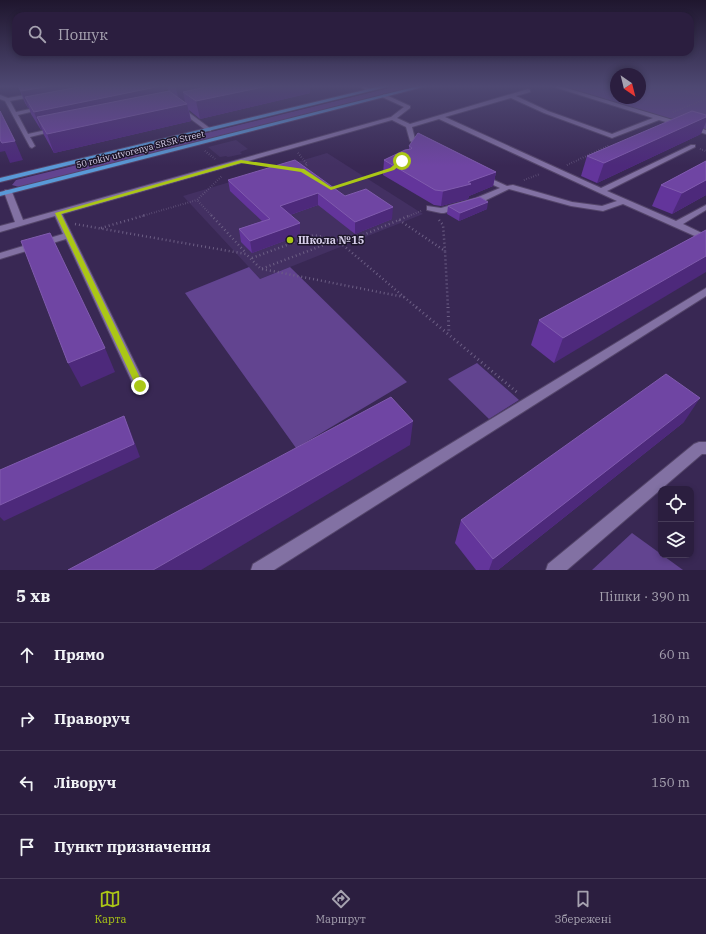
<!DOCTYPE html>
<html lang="uk">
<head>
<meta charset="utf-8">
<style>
  body { margin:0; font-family:"IBM Plex Serif",serif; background:#372b4a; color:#f1f3f6 }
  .controls { position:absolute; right:12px; bottom:12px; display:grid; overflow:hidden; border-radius:8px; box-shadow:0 2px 6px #0003 }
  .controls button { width:36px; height:36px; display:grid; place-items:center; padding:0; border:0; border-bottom:1px solid #473c59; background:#2b1e3f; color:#f1f3f6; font:20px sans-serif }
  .compass { position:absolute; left:610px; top:68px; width:36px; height:36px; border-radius:50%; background:#2b1e3f; box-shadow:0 2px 6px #0003; rotate:145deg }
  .stop { position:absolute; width:12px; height:12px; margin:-9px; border:3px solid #abc716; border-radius:50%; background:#fff }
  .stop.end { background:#abc716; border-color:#fff; box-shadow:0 1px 4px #0008 }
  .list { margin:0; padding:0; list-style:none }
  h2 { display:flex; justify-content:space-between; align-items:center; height:52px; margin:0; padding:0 16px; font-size:17px }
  h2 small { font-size:13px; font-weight:400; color:#a6a2b0 }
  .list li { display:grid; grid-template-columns:26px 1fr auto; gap:12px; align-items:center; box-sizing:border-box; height:64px; padding:0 16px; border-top:1px solid #473c59 }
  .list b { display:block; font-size:15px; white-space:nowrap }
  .list em { font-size:13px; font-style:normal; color:#a6a2b0 }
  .icon { flex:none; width:22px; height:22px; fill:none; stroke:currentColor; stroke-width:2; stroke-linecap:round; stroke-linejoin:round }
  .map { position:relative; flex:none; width:706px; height:570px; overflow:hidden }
  .search { position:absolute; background:#2b1e3f; box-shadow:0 2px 6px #0003; left:12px; right:12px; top:12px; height:44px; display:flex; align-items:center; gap:10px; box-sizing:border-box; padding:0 14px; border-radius:12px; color:#a6a2b0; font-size:15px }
  .sheet { height:308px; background:#2b1e3f }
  nav { display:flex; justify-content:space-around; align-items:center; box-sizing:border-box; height:56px; border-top:1px solid #473c59; background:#2b1e3f; font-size:11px; color:#a6a2b0 }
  nav a { display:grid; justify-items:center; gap:2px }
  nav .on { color:#abc716 }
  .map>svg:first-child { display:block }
  .built { fill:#433062 }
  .green { fill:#624490 }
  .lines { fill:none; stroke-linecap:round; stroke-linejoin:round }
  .minor-casing { stroke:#54456a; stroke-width:2 }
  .major-casing { stroke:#54456a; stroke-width:2 }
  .path-far3 { stroke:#6d5f85; stroke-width:1.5; stroke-dasharray:0.5 2; stroke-linecap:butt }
  .path-far2 { stroke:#6d5f85; stroke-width:2; stroke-dasharray:0.5 2; stroke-linecap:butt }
  .path-far1 { stroke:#6d5f85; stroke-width:2.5; stroke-dasharray:1 3; stroke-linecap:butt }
  .path { stroke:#6d5f85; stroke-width:3; stroke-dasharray:1 3.5; stroke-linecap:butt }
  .minor { fill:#8271a3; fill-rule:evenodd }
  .major { fill:#5999d7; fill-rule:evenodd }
  .wall { fill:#63359b; fill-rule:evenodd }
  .shaded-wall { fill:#4d297b }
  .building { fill:#6f45a3; stroke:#805bae }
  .route { fill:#abc716 }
  .poi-dot { fill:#abc716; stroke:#1d162a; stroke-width:1.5 }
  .labels { text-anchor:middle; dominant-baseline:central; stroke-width:3; stroke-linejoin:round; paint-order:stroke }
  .far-street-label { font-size:9px; fill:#d7cfea; stroke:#1d162a }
  .poi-label { font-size:11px; font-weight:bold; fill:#d7cfea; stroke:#1d162a; text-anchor:start }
</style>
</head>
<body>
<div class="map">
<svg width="706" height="570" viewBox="0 0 706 570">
  <rect width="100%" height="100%" fill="#392854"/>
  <g class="built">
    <path d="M236,140L248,149L240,152L242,154L228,157L226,156L220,157L208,147Z"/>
    <path d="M327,153L423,214L260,279L183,196Z"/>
  </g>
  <g class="green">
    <path d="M397,86H416L19,187L12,185L16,180Z"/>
    <path d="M560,86H616V98H640V86H706V132Z"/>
    <path d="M249,267L260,279L290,267L407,382L296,448L185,293Z"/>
    <path d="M477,363L519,400L489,419L448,379Z"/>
    <path d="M632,533L683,570H592Z"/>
  </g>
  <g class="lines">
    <g class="minor-casing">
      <g id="minor">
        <path d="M358,86H365L373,90L368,91Z"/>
        <path d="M551,86H560L706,130V134L659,120L612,138L544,113L511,98L445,117L601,188L691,145H695V147L607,191L676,221L706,205V210L683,224L706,235V241L623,204L603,211L571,206L509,189L482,202L444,213H441L427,210V206L441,208L476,198L500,188L480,179L479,177L483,175L507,186L513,185L572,202L602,206L617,201L439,119L412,127L415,139L427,146L424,148L410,141L406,127L392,120L62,214L146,386L144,389L140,391L136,389L134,386L66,239L0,259V253L63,234L55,216L0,232V226L15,222L4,192L5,190H8L12,192L23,220L391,117L404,107L382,97L381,96L384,94L410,106V108L397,118L410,124L528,89L530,90V92L516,96L548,111L612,134L653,118Z"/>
        <path d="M35,93L37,94V96L10,101L16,112L44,106L47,108L18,115L28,134L55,128L58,130L30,137L35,146L32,148L30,147L5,101L0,99V95L8,98Z"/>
        <path d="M176,106H180L211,129V131H207L176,108Z"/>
        <path d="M706,288V296L274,570H251L253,564Z"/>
        <path d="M699,442H706V454H702L567,570H546L548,564L694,444Z"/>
      </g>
    </g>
    <g class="major-casing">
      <g id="major">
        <path d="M381,86H391L0,182V178Z"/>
        <path d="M418,86H427L0,196V192Z"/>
      </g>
    </g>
    <g class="path-far3">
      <path d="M667,86L706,97"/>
      <path d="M673,112L706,99"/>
    </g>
    <g class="path-far2">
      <path d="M700,149L706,151"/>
      <path d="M205,151L215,159"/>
      <path d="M298,153L307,164L303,170"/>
      <path d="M263,165L278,167"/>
      <path d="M567,165L610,145"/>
      <path d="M524,180L540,174"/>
      <path d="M331,189L387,170"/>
      <path d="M142,216L197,200"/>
      <path d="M212,216L197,200L222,176"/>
      <path d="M409,216L421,211"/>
    </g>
    <g class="path-far1">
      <path d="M211,215L246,253"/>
      <path d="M399,220L445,251L448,308"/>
      <path d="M439,220L443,225L445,251"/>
      <path d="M75,224L246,254L261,269L337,240L417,308"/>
      <path d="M101,228L146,215"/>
      <path d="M252,258L314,235L337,240L363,235L411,215"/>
      <path d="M262,269L404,297"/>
    </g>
    <g class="path">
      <path d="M416,307L519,394"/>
      <path d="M448,307L449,334"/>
    </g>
    <use href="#minor" class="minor"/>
    <use href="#major" class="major"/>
  </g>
  <g class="wall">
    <path d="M18,86H309L310,93L200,119L189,110L191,121L54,153L44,135L42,129L41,130L31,114L29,108H28L25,103ZM168,89V91L164,92V90Z"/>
    <path d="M701,134L597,183L581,176L587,156Z"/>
    <path d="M409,146L496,172L493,186L469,196L468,199L441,206L434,205L383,175L384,160L409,150Z"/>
    <path d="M706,161V195L672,214L652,206L661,185Z"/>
    <path d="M228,180L345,196L392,219L355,234L318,205L290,215L300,235L252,253L241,242L239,229L262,221L230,191Z"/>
    <path d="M448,206L487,209L459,221L447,214Z"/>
    <path d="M706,230L554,363L531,345L539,320Z"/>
    <path d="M684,422L498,570H476L455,543L461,520Z"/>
  </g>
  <g class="shaded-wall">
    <path d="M48,86H141L25,97L29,108H28L21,91Z"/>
    <path d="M161,86H167L168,89L164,90L166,102L37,117L42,129L41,130L34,112Z"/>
    <path d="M175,86H260L183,92L185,102L179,103L176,87Z"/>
    <path d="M268,86H309L310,93L200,119L196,101Z"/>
    <path d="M187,104L191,121L54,153L47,134Z"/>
    <path d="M706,117V122L701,134L597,183L604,163Z"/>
    <path d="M0,140L15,141L23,160L10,163L5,151L0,152Z"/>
    <path d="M496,172L493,186L469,196L468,199L441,206L443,191Z"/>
    <path d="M706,180V195L672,214L682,193Z"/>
    <path d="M318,193V205L281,218L280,206Z"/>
    <path d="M488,202L487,209L459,221L460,213Z"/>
    <path d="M393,207L392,219L355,234V222Z"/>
    <path d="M300,223V235L252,253L250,241Z"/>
    <path d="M706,256V272L554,363L563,338Z"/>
    <path d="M105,348L115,372L81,387L68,363Z"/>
    <path d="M700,398L684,422L498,570H489L493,559Z"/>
    <path d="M124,416L130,430L140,457L4,521L0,517V505Z"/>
    <path d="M413,421L410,445L201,570H153Z"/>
  </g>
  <g class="building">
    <path d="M18,86H51L21,91Z"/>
    <path d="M84,86H161L34,112L25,97Z"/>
    <path d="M210,86H268L196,101L183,92Z"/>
    <path d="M169,91L187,104L47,134L37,117Z"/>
    <path d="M0,111L15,141L2,143L0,140Z"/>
    <path d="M692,111L706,115V117L604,163L587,156Z"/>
    <path d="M418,133L496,172L468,182L471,184L443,191L435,190L384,160L405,150L411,149L412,148L409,146Z"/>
    <path d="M295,160L345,196L366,189L393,207L355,222L318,193L280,206L300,223L250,241L239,229L270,219L228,180Z"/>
    <path d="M706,161V180L682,193L661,185Z"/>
    <path d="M480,197L488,202L460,213L448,206Z"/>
    <path d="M706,230V256L563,338L539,320Z"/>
    <path d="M50,233L105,348L68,363L21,241Z"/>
    <path d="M666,374L700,398L493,559L461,520Z"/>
    <path d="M391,397L413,421L153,570H68Z"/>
    <path d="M124,416L134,444L0,505V470Z"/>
  </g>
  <linearGradient id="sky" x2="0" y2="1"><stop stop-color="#1f162e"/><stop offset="0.52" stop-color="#4e4872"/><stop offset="1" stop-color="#4e4872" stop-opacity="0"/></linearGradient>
  <rect width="706" height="166" fill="url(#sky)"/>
  <path class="route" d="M402,159L404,162L394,170L331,190L301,172L241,163L61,214L144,386L140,390L136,386L55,213L241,160L304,169L331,187L390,168Z"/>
  <circle class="poi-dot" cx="290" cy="240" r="4"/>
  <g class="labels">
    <g class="far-street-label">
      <text transform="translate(140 149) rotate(-14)">50 rokiv utvorenya SRSR Street</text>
    </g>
    <g class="poi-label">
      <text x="298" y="240">Школа №15</text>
    </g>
  </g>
</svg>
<div class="controls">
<button><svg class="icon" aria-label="locate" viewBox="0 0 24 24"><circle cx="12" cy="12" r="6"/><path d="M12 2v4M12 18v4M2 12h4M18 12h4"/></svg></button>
<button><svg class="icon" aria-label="layers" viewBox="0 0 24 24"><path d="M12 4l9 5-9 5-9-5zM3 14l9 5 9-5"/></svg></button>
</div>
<svg class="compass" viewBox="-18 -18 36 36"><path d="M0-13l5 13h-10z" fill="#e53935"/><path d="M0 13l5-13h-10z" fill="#a6a2b0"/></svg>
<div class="stop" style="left:402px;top:161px"></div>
<div class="stop end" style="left:140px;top:386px"></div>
<div class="search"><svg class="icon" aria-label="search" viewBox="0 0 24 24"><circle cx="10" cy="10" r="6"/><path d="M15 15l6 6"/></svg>Пошук</div>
</div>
<section class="sheet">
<h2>5 хв<small>Пішки · 390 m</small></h2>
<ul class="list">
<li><svg class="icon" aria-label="ahead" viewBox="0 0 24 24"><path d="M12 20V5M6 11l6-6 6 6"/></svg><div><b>Прямо</b></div><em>60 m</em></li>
<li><svg class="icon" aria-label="right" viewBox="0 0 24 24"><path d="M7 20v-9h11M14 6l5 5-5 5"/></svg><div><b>Праворуч</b></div><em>180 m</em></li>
<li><svg class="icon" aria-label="left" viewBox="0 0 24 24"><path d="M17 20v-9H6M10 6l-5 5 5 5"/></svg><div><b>Ліворуч</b></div><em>150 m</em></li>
<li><svg class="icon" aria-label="arrive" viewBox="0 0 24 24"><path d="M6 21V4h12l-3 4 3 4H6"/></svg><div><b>Пункт призначення</b></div></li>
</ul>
</section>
<nav>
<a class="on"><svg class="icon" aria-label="map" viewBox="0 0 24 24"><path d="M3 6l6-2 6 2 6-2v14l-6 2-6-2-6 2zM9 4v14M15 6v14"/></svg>Карта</a>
<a><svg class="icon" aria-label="directions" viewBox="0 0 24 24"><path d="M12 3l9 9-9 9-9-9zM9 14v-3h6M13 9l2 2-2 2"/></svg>Маршрут</a>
<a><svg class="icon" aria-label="saved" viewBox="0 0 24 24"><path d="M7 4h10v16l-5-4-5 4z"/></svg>Збережені</a>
</nav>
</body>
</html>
